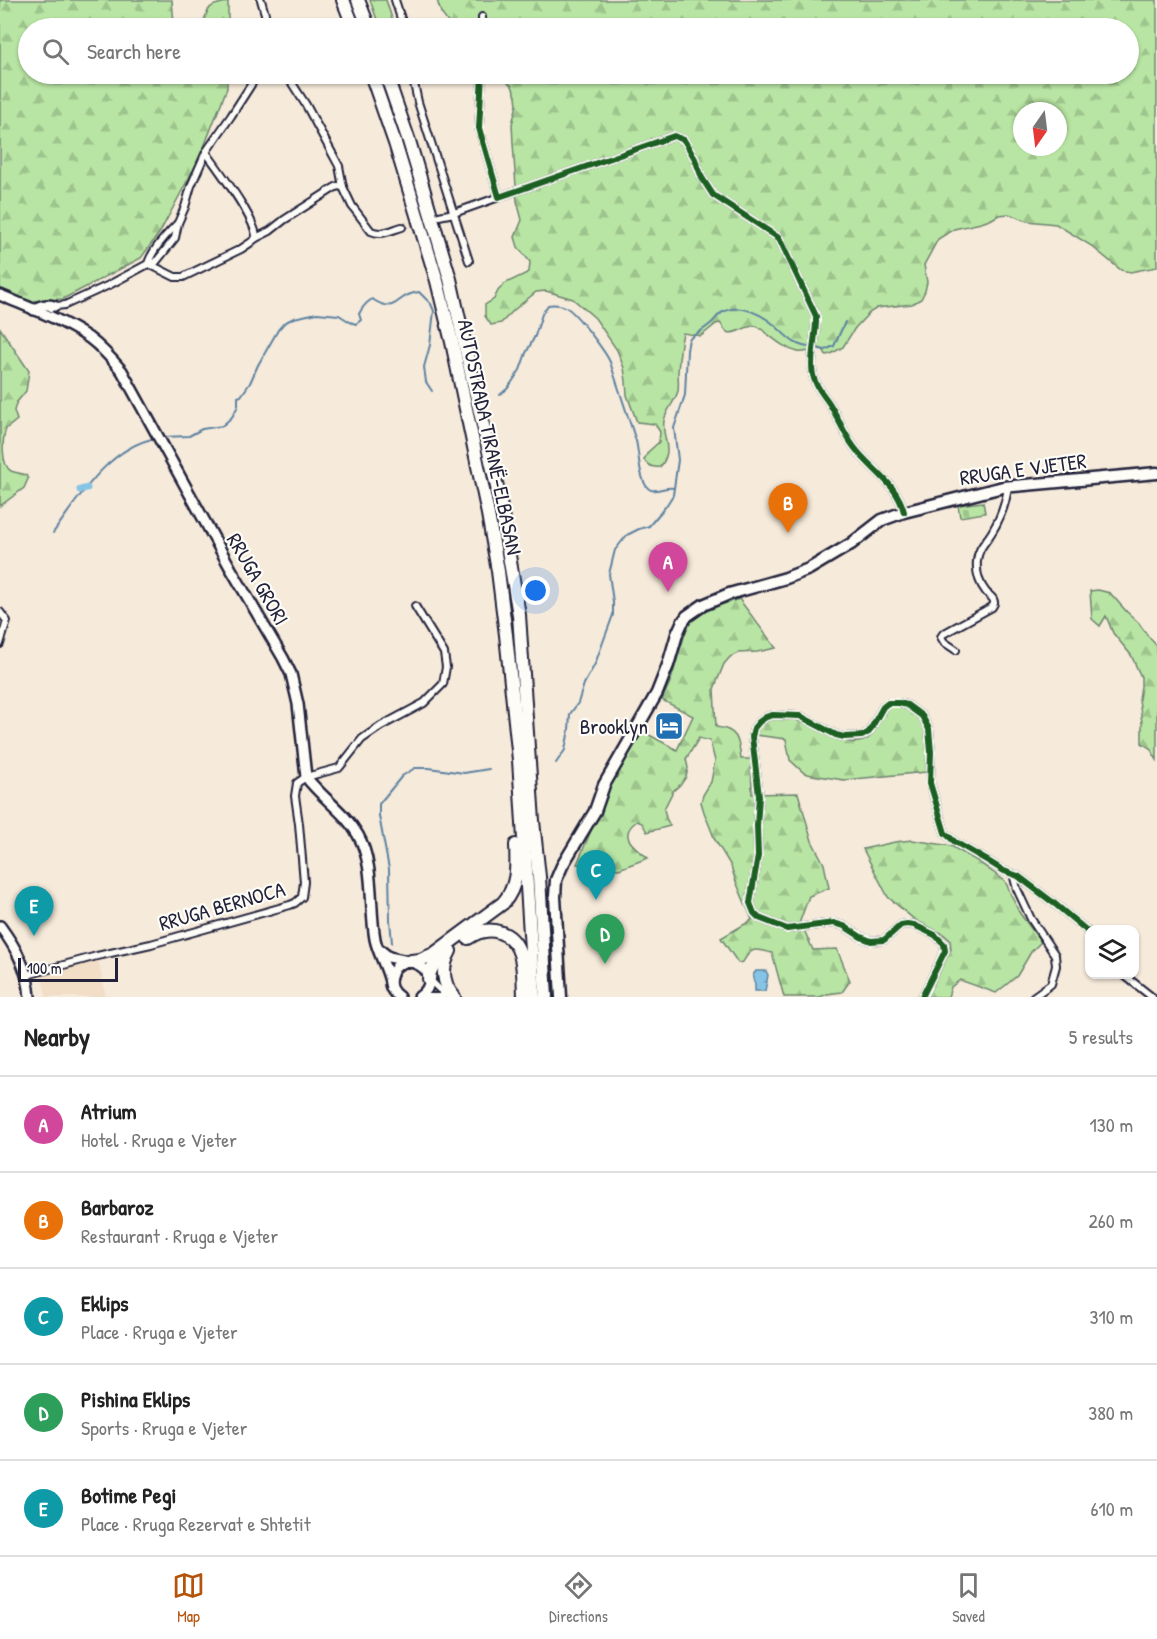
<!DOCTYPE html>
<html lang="en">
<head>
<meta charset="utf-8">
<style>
  body { margin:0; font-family:"Patrick Hand",sans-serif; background:#f6f6f6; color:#222 }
  .controls { position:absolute; right:18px; bottom:18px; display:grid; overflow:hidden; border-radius:12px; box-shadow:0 2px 4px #0004 }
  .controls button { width:54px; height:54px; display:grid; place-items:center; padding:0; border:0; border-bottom:2px solid #e0e0e0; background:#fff; color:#222; font:30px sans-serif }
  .compass { position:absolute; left:1013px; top:102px; width:54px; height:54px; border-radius:50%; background:#fff; box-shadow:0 2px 4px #0004; rotate:194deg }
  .scale { position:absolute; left:18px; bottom:15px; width:100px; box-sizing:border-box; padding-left:6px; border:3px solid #22223b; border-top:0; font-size:16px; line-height:21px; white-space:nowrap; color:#22223b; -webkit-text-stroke:4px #fdfcf7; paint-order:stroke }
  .you { position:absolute; left:536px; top:591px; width:21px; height:21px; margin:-15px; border:4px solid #fff; border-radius:50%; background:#1a73e8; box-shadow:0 0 0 9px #1a73e833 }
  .badge { display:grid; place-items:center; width:39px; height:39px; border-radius:50%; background:#b45309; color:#fff; font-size:20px; font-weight:700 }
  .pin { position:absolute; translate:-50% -50px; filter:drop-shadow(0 2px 3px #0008) }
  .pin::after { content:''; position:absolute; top:32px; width:21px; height:18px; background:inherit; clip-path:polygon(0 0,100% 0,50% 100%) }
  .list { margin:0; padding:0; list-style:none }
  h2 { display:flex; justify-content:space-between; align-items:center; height:78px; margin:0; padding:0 24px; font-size:26px }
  h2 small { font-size:20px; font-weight:400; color:#767676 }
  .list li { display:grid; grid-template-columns:39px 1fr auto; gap:18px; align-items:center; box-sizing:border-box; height:96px; padding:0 24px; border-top:2px solid #e0e0e0 }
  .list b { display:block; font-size:22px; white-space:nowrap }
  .list p { margin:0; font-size:20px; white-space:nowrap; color:#767676 }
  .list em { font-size:20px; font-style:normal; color:#767676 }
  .icon { flex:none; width:33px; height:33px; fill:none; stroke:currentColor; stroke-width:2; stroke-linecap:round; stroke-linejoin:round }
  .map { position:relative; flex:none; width:1157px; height:997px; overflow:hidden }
  .search { position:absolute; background:#fff; box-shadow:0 2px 4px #0004; left:18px; right:18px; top:18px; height:66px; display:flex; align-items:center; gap:15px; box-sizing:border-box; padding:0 21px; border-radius:33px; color:#767676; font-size:22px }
  .sheet { height:558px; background:#fff }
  nav { display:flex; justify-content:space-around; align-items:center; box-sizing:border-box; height:84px; border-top:2px solid #e0e0e0; background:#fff; font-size:16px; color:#767676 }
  nav a { display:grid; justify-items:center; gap:3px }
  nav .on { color:#b45309 }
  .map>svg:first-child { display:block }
  .built { fill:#f2ddc6 }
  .grass { fill:url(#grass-tufts); stroke:#6d846f; stroke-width:1.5 }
  .forest { fill:url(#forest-firs); stroke:#6d846f; stroke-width:1.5; fill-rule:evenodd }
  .cemetery { fill:url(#cemetery-stones); stroke:#6d846f; stroke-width:1.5 }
  .water { fill:url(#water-ripples); stroke:#5e83a2; stroke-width:1.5 }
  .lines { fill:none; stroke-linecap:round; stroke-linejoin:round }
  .stream { stroke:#5e83a2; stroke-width:2 }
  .canal { stroke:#86c4e6; stroke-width:7 }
  .street-tunnel { stroke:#ccc2ba; stroke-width:6; stroke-dasharray:6 3; stroke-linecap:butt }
  .street-casing { stroke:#22223b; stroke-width:10 }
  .secondary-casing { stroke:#22223b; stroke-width:14 }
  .primary-casing { stroke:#22223b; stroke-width:15 }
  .highway-casing { stroke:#22223b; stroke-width:16 }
  .street { stroke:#fdfcf7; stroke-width:6 }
  .secondary { stroke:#fdfcf7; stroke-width:9 }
  .primary { stroke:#fdfcf7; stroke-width:10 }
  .highway { stroke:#fdfcf7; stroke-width:12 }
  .cycleway-casing { stroke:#fdfcf7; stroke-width:10 }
  .cycleway { stroke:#1b5e20; stroke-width:6 }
  .labels { text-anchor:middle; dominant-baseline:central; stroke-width:4.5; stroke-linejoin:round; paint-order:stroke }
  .street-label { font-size:21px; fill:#22223b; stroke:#fdfcf7 }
  .poi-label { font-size:21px; fill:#22223b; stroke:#fdfcf7; text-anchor:end }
</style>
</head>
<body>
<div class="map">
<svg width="1157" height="997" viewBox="0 0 1157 997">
  <defs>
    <pattern id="grass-tufts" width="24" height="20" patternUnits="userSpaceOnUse" patternTransform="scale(1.5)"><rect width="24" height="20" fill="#b8e5a3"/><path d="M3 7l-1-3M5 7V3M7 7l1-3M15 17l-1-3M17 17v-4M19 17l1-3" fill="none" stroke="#9ec48d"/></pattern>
    <pattern id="forest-firs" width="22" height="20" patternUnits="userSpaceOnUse" patternTransform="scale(1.5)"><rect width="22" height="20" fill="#b8e5a3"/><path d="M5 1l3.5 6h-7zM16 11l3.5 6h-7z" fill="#9ec48d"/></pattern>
    <pattern id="cemetery-stones" width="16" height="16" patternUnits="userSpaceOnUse" patternTransform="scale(1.5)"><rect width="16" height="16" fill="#b8e5a3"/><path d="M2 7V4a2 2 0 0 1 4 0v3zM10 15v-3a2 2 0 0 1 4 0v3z" fill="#9ec48d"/></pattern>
    <pattern id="water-ripples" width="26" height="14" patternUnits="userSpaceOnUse" patternTransform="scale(1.5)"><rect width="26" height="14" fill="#86c4e6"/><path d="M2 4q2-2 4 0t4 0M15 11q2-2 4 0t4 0" fill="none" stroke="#73a8c6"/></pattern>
  </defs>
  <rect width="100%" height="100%" fill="#f6eada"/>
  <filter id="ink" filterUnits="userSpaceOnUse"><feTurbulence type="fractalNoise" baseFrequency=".0167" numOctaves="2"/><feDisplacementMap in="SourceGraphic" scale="12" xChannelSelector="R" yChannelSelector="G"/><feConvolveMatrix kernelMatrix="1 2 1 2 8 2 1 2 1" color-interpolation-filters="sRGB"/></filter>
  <g filter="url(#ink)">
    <path class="built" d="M98,959L106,997H47L41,975Z"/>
    <path class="grass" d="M370,0H386L395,28H380Z"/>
    <g class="forest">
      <path d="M0,0H172L174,24L177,28H28V74H227V88L200,157L160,232L141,258L63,299L31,301L0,291Z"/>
      <path d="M437,0H1157V267L1130,272L1121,270L1090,245L1056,224L1027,221L1009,214L999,215L990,220L981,223L954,229L938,239L924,265L927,282L925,291L921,299L912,304L877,308L869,313L855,328L843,347L831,354L826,355C821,340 809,355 798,352C782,348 770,335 757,326C747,324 735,336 727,332C724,330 723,326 720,323L716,324L701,336L683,333C680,345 679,359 678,372C678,378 679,384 678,391C675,402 666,410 664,421C661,439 675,449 660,467C653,468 648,466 644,460L648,452L659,442L660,432L655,424L637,422L627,395L626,381L624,368L617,350L595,318L573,299L546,291L536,292L514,310L501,323L491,325L485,316V305L494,299L498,291L504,284L529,272L530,262L518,247L515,237L522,220L517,201L513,143L512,124L517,105L516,96L512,86L498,74H1128V28H452L441,13ZM1022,111H1058V147H1022Z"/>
      <path d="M228,2V28H200C211,10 202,6 228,2Z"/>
      <path d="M0,328L29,371L26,391L17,402L15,407L14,411L17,420L6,429C2,439 1,465 11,471C15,473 21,473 26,475L28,479L24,488L0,506Z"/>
      <path d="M1098,590L1110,593L1127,612L1138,622L1148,636L1157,646V760L1150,748L1142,743V723L1139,699L1141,686V677L1131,655L1113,633L1106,616L1100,626L1092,619L1090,591Z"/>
      <path d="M739,599L776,648L757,652L738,653L730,657L724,664L714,689L716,727C737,729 739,739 741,759H751L752,794L798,793L812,841L824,864L829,888L809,896L800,921L813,950L837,949L850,981L842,992L827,994L820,997H784L772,953C756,949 752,946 743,962L738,963L721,938L752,920L735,879L731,866L715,840L704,812L701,802L703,795L711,782L715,761L710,741L699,738L686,759L688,768L686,777L681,784L673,791L664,809L666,818L670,826L647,832L642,823L637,821C616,836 636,848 648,858L619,869L577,864L611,783L642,731L677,750L693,716L662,700L671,680L688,624L708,609Z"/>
      <path d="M897,706C932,717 930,741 926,772L844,780L812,775L804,773L790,760L786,739L755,735C757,727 762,723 770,720C804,707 844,759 870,737C875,733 882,715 885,708Z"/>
      <path d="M912,840L951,846L977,861L1005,881L1019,912L1041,942L1031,952L1017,976L996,993L960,980L951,987L948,997H927L951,949L950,940L943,934L915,920L888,897L863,849L895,842Z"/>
    </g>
    <path class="cemetery" d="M983,502L985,513L960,517L958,505Z"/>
    <path class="water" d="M756,971H766L768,975L765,991H755V984L753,979L754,978L753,975Z"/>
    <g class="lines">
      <g class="stream">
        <path d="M819,349L825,350L834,346L845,322"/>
        <path d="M500,395L508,388L520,370L526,353L535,336L542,314L548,305C555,304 562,305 567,308C577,314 605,351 610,362L636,441C639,451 639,486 651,490C658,492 666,486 674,488"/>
        <path d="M162,437L189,436L202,429L222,426L232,417L238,406V397L241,396L250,383L258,365L278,330L284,323L294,318L317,313L339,315L350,322L356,324L361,320L359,314C362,307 366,303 372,299C399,316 393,295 419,292L431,304L434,311L430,345L424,367L426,382L432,391"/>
        <path d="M53,533C79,497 109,447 156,438"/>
        <path d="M556,763L565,750L569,730L570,714L578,703L584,684L595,664L613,615V602L609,574L615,550L627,535L639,529L649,526L666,506L673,495L678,460L674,428L685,395L687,350L689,339C696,334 703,330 709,325C714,322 717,315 723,312C738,304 755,311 768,320C783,330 791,347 811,347"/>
        <path d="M392,943L390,920L389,869L379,816V804L402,776L415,768H429L464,773L489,769"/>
      </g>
      <path class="canal" d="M80,490L87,488"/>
      <path class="street-tunnel" d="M402,227L421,221"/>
      <g class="street-casing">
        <g id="street">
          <path d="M261,0L269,28"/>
          <path d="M395,0L404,28"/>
          <path d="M482,17V28"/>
          <path d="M286,74L306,105L332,153L339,166L343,187L352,206L371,231C382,236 391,230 402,227"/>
          <path d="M412,74L418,102L469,261"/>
          <path d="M482,74L479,128L499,197L674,136L684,140L695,159L702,178L713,195L779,238L816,316C817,335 809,359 813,375C815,386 823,394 829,403C838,417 844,434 854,447C871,470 897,483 904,512"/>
          <path d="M439,216L454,213L499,197"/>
          <path d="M256,238L270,231L284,220L334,188L338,186L343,187"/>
          <path d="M148,264C151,251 168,233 177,224"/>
          <path d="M149,264L175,277H183L241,249L250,243L256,238C257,220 217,168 206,152"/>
          <path d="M51,308L56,306L65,305L109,285L148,264L156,262L175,238L178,223L185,207L191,186L206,152L231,116L258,74"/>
          <path d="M0,612L7,621L0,644"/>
          <path d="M956,650L944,642L941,637L943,634L992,607C994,604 995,603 993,599C991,596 988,594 986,592C979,583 976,572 977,561C978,548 986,542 992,532C1000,519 1006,502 1008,487"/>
          <path d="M1013,874L1017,889L1031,919L1055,955L1056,966L1051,984L1033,997"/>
          <path d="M27,975L97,956L151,944L290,905L295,903L302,897L304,882L299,824L295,796L297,783L306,777L339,768L362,739L381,726L424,703L443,684L446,667L444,653L415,606"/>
          <path d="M1124,975L1152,997"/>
          <path d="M429,979L439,989L449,997"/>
          <path d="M421,997H443"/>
          <path d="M922,997L945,951L944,944L935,935L914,925L907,924L901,925L884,940L871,941L861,937L844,926L834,923L787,929L759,918L754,913L750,903L758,856L757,826L759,796L752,737L754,728L759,722L766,717L773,715L800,716L836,735L844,737L862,736L869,732L883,707L888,703H899L907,705L922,716L929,729L931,752L930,783L945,833L955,842L988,861L1004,871L1018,876L1055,904L1086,930L1090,936"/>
        </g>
      </g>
      <g class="secondary-casing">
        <g id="secondary">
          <path d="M0,295C30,308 61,319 89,338C101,347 112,359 122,371L231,569L283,658L291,674L298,704L306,777C322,798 345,812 358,835C375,865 369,906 375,939C378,954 387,967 390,982"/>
          <path d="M34,310C40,305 47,304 54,306"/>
          <path d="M0,926C16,948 28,969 30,997"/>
          <path d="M380,950L389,957L408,961"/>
          <path d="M399,997C392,992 388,985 391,977C399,943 451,974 419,997"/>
        </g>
      </g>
      <g class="primary-casing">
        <path id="primary" d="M561,997L555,897L556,880L562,866L595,811L604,785L657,693L668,665L677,634L682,623L687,616L703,605L729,594L786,578L809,569L851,544L882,520L904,512L1003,487L1157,473"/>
      </g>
      <g class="highway-casing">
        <g id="highway">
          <path d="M343,0L354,28"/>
          <path d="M358,0L369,28"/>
          <path d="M371,74L395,143L437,281L452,342L488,514L498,571L506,635L519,760L534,997"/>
          <path d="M386,74L409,141L450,279L499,496L519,615L533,821L539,877L546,997"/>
          <path d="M468,938C477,932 487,928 499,932C526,940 523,974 524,997"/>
          <path d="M450,951C441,967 442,983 454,997"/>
          <path d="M411,961L420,960L434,954L503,903C518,886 517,867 516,845"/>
          <path d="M429,979C429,968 438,959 446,953"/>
        </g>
      </g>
      <use href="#street" class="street"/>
      <use href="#secondary" class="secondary"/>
      <use href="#primary" class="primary"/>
      <use href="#highway" class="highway"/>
      <g class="cycleway-casing">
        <g id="cycleway">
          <path d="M482,74L479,128L499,197L674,136L684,140L695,159L702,178L713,195L779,238L816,316C817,335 809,359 813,375C815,386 823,394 829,403C838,417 844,434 854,447C871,470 897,483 904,512"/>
          <path d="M922,997L945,951L944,944L935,935L914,925L907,924L901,925L884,940L871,941L861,937L844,926L834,923L787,929L759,918L754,913L750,903L758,856L757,826L759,796L752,737L754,728L759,722L766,717L773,715L800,716L836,735L844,737L862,736L869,732L883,707L888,703H899L907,705L922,716L929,729L931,752L930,783L945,833L955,842L988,861L1004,871L1018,876L1055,904L1086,930L1090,936"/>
        </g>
      </g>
      <use href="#cycleway" class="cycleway"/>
    </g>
  </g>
  <defs>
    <g id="hotel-square" transform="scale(1.5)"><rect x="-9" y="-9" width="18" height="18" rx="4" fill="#1f6fb2" stroke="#fdfcf7"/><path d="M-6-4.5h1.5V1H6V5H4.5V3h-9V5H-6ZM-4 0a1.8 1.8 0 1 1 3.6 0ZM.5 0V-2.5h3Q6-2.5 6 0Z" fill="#fff"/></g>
  </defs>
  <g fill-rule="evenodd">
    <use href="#hotel-square" x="669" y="726"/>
  </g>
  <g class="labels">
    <g class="street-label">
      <text transform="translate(490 437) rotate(78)">AUTOSTRADA TIRANË-ELBASAN</text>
      <text transform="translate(1023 469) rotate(-8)">RRUGA E VJETER</text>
      <text transform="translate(258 579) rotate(60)">RRUGA GRORI</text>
      <text transform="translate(222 906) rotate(-16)">RRUGA BERNOCA</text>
    </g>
    <g class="poi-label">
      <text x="648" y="726">Brooklyn</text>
    </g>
  </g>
</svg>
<div class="controls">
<button><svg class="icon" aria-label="layers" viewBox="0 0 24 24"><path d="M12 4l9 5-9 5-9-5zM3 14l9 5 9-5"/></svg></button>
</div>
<svg class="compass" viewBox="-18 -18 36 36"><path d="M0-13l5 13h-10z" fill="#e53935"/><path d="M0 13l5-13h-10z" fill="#767676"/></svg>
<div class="scale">100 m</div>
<div class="you"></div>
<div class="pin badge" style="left:668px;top:592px;background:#d1479c">A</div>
<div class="pin badge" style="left:788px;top:533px;background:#e8710a">B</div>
<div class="pin badge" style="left:596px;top:900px;background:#0f9aa8">C</div>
<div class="pin badge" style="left:605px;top:964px;background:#2e9e5b">D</div>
<div class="pin badge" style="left:34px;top:936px;background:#0f9aa8">E</div>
<div class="search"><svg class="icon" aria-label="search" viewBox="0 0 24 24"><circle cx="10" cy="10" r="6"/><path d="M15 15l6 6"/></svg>Search here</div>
</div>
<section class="sheet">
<h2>Nearby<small>5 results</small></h2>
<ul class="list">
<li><span class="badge" style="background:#d1479c">A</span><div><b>Atrium</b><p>Hotel · Rruga e Vjeter</p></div><em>130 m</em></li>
<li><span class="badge" style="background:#e8710a">B</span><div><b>Barbaroz</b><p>Restaurant · Rruga e Vjeter</p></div><em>260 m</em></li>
<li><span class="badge" style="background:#0f9aa8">C</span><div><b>Eklips</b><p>Place · Rruga e Vjeter</p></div><em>310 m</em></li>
<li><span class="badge" style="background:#2e9e5b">D</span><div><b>Pishina Eklips</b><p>Sports · Rruga e Vjeter</p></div><em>380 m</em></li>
<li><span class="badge" style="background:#0f9aa8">E</span><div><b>Botime Pegi</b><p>Place · Rruga Rezervat e Shtetit</p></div><em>610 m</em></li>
</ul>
</section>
<nav>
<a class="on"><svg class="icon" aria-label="map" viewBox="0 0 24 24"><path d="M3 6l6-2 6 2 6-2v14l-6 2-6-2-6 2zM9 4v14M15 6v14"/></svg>Map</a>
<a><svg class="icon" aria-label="directions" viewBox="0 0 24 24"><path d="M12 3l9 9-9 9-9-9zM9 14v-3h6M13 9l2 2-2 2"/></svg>Directions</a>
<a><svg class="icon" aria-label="saved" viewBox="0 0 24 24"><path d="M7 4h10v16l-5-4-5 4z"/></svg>Saved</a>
</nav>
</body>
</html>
